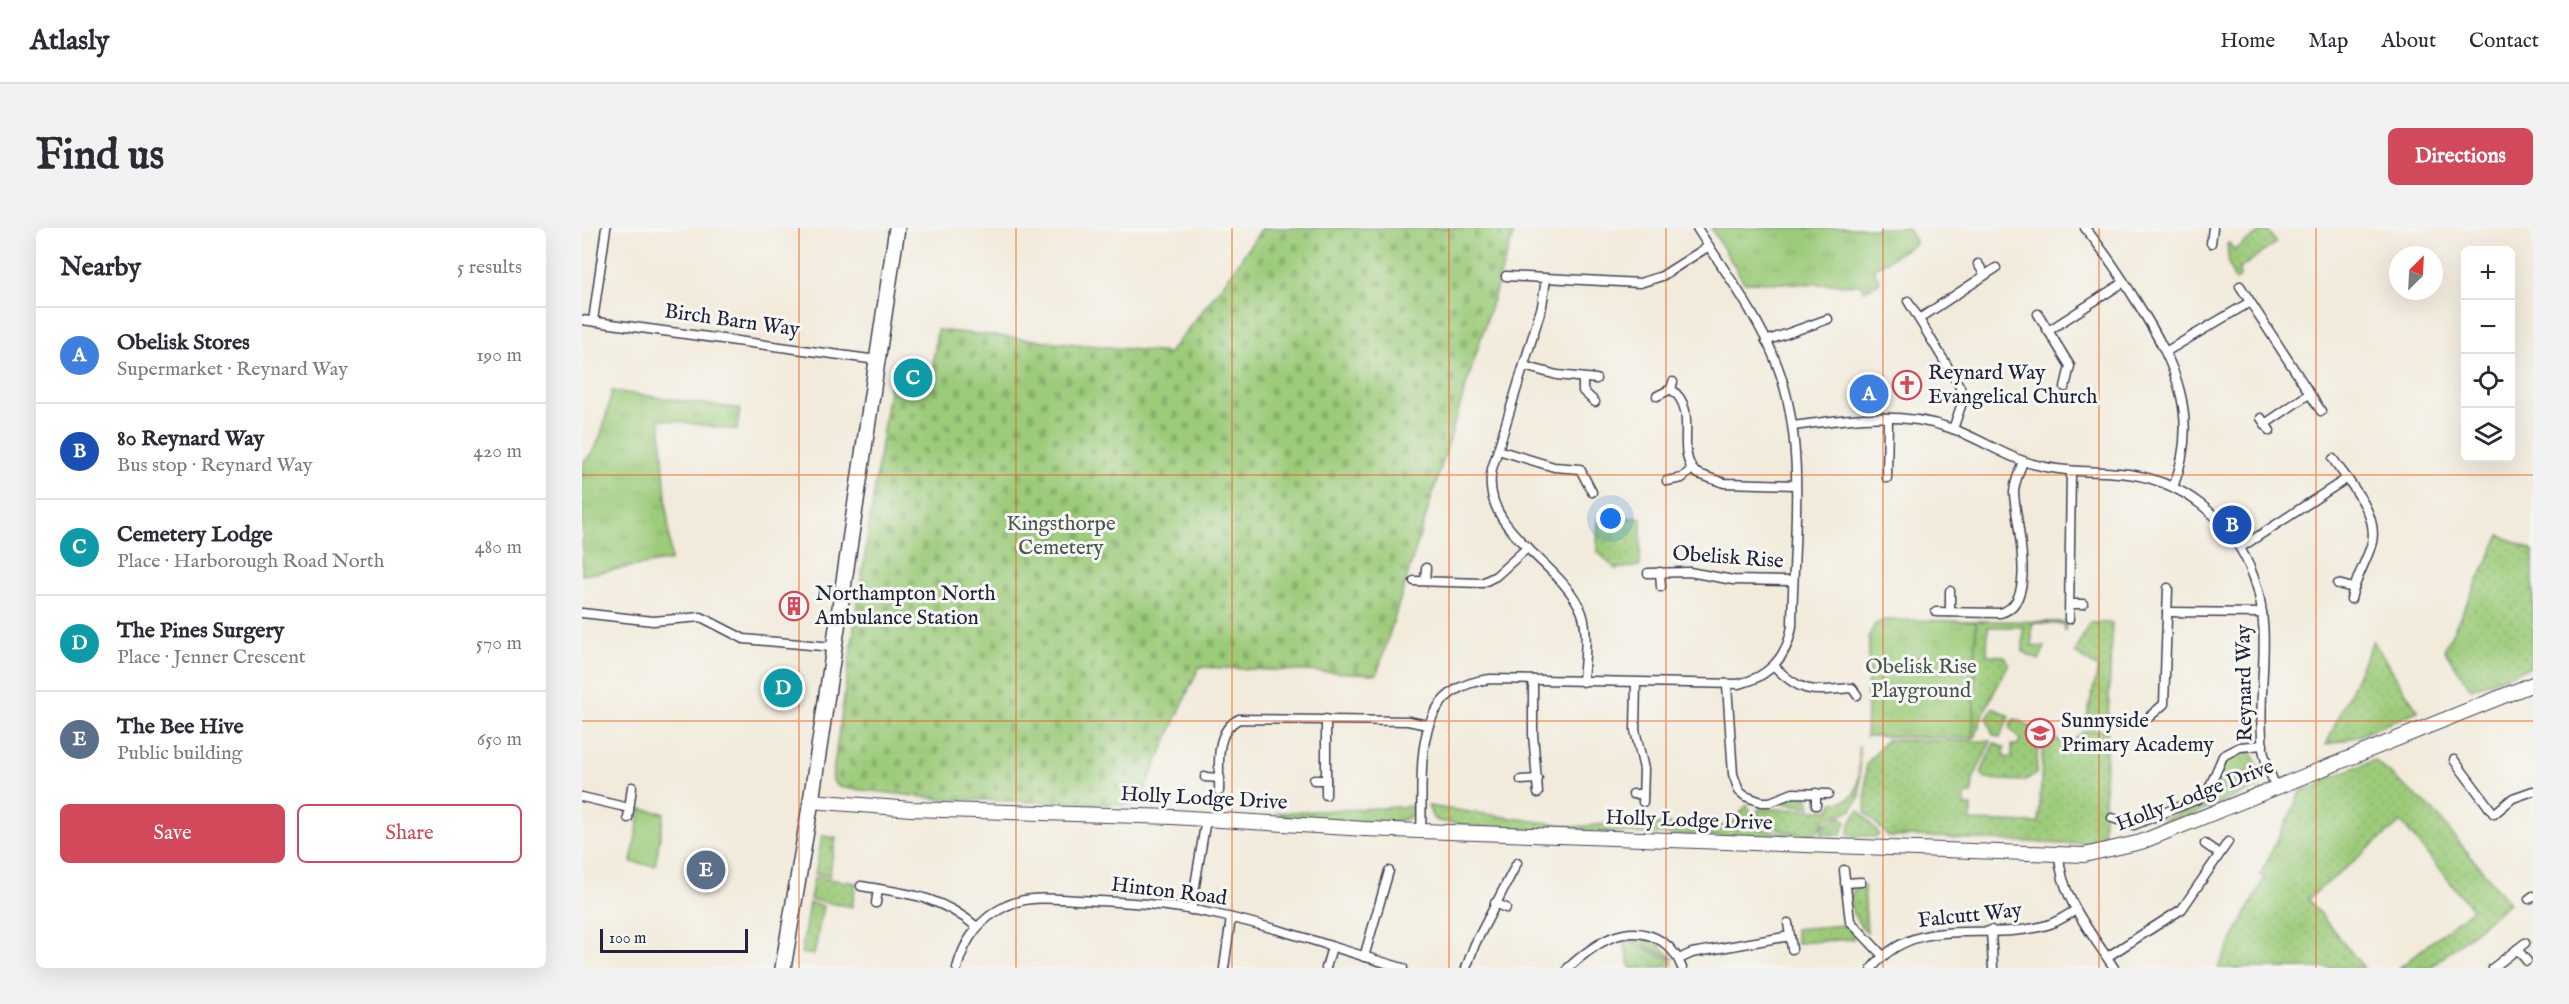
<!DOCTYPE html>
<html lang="en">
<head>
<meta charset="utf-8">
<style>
  body { margin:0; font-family:"IM FELL English",serif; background:#f2f2f3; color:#2b2b33 }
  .controls { position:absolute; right:18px; top:18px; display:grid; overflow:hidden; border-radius:9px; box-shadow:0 6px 24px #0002 }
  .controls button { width:54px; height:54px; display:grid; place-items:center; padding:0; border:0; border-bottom:2px solid #e1e1e2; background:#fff; color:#2b2b33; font:30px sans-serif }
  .compass { position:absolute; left:1807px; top:18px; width:54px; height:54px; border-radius:50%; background:#fff; box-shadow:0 6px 24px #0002; rotate:24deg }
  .scale { position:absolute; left:18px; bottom:15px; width:148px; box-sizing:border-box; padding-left:6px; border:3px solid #22223b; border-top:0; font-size:16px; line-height:21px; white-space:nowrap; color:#22223b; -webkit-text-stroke:4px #f6f6f2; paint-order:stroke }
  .you { position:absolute; left:1029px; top:291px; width:21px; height:21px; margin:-15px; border:4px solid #fff; border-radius:50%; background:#1a73e8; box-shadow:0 0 0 9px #1a73e833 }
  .badge { display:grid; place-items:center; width:39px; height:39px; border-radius:50%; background:#d1495b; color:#fff; font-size:20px; font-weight:700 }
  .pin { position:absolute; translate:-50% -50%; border:3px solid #fff; box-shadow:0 2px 6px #0006 }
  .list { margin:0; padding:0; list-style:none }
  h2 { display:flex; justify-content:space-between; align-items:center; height:78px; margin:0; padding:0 24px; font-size:26px }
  h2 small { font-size:20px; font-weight:400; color:#7c7c81 }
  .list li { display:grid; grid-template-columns:39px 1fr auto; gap:18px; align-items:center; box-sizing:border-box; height:96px; padding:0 24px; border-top:2px solid #e1e1e2 }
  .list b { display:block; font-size:22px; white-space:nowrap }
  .list p { margin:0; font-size:20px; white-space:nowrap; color:#7c7c81 }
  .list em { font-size:20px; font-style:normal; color:#7c7c81 }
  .actions { display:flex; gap:12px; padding:18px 24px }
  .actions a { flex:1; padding:14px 0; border:2px solid #d1495b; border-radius:9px; text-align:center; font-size:21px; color:#d1495b }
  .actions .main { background:#d1495b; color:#fff }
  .icon { flex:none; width:33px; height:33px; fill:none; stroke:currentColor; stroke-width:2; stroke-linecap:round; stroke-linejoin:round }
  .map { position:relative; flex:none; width:1951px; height:740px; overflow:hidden; border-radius:9px }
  header { display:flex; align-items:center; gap:36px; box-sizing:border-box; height:84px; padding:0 30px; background:#fff; border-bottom:2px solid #e1e1e2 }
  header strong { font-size:28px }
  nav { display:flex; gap:33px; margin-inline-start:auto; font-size:21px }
  .intro { display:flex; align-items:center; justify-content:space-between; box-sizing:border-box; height:144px; padding:0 36px }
  h1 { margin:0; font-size:42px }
  .button { padding:15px 27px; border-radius:9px; background:#d1495b; color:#fff; font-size:21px; font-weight:700 }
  main { display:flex; gap:36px; padding:0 36px }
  aside { flex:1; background:#fff; border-radius:9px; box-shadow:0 6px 24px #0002 }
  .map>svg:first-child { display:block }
  .grass { fill:url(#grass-dots); stroke:#5f765a; stroke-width:1.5 }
  .cemetery { fill:url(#cemetery-stones); stroke:#5f765a; stroke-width:1.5 }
  .park { fill:url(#park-tufts); stroke:#5f765a; stroke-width:1.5 }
  .garden { fill:#9ccb79; stroke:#5f765a; stroke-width:1.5 }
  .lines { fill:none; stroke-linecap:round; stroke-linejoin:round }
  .street-casing { stroke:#414053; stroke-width:11 }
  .primary-casing { stroke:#414053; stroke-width:16 }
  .highway-casing { stroke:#414053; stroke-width:18 }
  .street { stroke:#fff; stroke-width:8 }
  .primary { stroke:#fff; stroke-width:14 }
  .highway { stroke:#fff; stroke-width:15 }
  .grid { fill:none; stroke:#e8590c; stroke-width:1.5; stroke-opacity:0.55 }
  .labels { text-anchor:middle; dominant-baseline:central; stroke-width:6; stroke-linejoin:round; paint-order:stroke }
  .street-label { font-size:21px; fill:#22223b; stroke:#f6f6f2 }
  .poi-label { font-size:21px; fill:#22223b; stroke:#f6f6f2; text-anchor:start }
  .park-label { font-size:21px; fill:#47554e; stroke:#f6f6f2 }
</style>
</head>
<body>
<header>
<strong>Atlasly</strong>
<nav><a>Home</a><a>Map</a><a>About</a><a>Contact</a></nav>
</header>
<div class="intro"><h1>Find us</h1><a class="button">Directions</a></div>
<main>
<aside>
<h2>Nearby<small>5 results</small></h2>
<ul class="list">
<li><span class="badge" style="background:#3f7fe0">A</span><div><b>Obelisk Stores</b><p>Supermarket · Reynard Way</p></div><em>190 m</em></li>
<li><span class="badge" style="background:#1a4fb4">B</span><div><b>80 Reynard Way</b><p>Bus stop · Reynard Way</p></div><em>420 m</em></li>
<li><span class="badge" style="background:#0f9aa8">C</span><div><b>Cemetery Lodge</b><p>Place · Harborough Road North</p></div><em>480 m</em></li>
<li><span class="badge" style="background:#0f9aa8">D</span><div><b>The Pines Surgery</b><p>Place · Jenner Crescent</p></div><em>570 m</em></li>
<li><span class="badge" style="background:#5c6f8a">E</span><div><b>The Bee Hive</b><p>Public building</p></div><em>650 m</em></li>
</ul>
<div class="actions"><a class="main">Save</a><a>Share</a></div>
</aside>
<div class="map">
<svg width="1951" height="740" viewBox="0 0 1951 740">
  <defs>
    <pattern id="grass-dots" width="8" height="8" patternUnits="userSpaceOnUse" patternTransform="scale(1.5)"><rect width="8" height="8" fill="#9ccb79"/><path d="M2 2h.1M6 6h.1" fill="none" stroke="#86ae6a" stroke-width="1.8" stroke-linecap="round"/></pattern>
    <pattern id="cemetery-stones" width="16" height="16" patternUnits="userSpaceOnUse" patternTransform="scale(1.5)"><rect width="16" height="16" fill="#9ccb79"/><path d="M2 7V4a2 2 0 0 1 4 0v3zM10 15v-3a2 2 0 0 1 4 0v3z" fill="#86ae6a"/></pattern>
    <pattern id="park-tufts" width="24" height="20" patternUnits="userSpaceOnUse" patternTransform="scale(1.5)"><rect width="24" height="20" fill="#9ccb79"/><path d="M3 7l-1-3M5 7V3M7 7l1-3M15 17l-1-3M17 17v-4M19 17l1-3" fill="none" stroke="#86ae6a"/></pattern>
  </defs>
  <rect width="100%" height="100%" fill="#f6f6f2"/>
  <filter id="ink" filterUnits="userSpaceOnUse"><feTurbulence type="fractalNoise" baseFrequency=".0167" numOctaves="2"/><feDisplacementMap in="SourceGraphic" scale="12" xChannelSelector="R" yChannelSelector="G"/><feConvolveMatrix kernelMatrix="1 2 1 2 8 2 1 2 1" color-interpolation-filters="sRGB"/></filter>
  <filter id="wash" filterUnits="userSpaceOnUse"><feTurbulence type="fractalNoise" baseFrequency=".008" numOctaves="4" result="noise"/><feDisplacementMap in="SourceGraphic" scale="24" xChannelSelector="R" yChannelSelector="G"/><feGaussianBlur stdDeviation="1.35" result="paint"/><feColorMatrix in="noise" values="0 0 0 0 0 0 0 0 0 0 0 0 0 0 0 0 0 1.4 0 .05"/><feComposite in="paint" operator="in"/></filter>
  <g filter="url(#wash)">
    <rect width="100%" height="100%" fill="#f2ebdb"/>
    <g class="grass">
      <path d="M1684,0L1694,15L1657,41L1658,49L1653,53L1647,37L1645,16L1647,15L1652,22Z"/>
      <path d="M1016,288L1059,290L1058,338L1033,341L1015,323Z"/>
      <path d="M1918,307L1951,323V438L1889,461L1862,422Z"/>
      <path d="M1394,393L1484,394L1483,403L1482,396L1450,395V418L1463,419L1457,432L1441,424V399H1406L1405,427L1422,428L1427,435L1400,488L1394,508L1391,510Z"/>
      <path d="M1507,395H1530L1526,492H1515L1511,499L1503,498L1516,440L1493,425Z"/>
      <path d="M1791,413L1836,483L1776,508L1744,517Z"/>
      <path d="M1411,480L1428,488L1418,509L1411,507L1405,490Z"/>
      <path d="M1433,491L1460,505L1456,515L1454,546L1442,553L1403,551L1399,545L1412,515L1423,520L1421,524L1424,530L1430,529V517H1436L1438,511L1428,500L1429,494Z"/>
      <path d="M1525,502L1521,613L1483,616L1334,608L1307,609L1283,584L1284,537L1304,512L1409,513L1391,551L1390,566H1383V578H1390L1389,593L1457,595L1461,513L1467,510L1488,515L1502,503Z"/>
      <path d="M1277,518L1278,568L1270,582L1243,592L1235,604L1229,607C1211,606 1183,601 1175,584L1177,581L1245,582L1249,580L1251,574C1283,575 1277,542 1277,518Z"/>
      <path d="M1661,522L1670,524L1675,537L1625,570L1632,561L1643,531Z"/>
      <path d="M1792,532L1850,581L1927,675L1848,740H1817L1890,681L1819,594L1726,671L1782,740H1636L1682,650L1678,647L1720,562L1738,558L1741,552Z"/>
      <path d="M1677,539H1680L1682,549L1675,560L1564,606L1528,617V611L1620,577Z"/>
      <path d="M1213,567L1225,568L1229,579L1197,575Z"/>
      <path d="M1165,577L1175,595H1150Z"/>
      <path d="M834,578L829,588L824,591C797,597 718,598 695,585Z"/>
      <path d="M846,578L994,599L1034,595L1171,599L1214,608V611L904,600L856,593L851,590Z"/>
      <path d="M1277,582L1297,606L1295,609L1266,607L1269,593Z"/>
      <path d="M1260,589L1264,594L1259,607L1239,606L1242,596Z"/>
      <path d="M240,608L254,610L247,648L233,646Z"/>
      <path d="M232,649L274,655L270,679L228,672Z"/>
      <path d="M1282,658L1285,705C1274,693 1261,675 1273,660Z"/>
      <path d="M227,675L241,678L232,727L219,725Z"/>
      <path d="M1263,697L1270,705L1271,711L1215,715L1213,701Z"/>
      <path d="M1049,708L1074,714L1092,731L1044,709Z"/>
      <path d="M1043,711L1089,732L1091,736L1076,740H1049L1041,712Z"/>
    </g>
    <path class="cemetery" d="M680,0H933L795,446L617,439L556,577L361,571L262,560L254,557L250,551L309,148L316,149L318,158L348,161L355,102L587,125L646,50Z"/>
    <g class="park">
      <path d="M1129,0H1325L1334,15L1291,41L1298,54L1282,63L1279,57L1162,54Z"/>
      <path d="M30,163L158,181L155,202L78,191L89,332L0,347V235C20,221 24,185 30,163Z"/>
      <path d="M1303,392L1394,393L1391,510L1284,508L1287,408L1293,396Z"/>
    </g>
    <path class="garden" d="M59,581L82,585L73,638L49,634Z"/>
  </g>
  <g filter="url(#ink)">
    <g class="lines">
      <g class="street-casing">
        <g id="street">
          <path d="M1503,0C1523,24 1540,50 1556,76C1593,135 1619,189 1591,259"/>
          <path d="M1629,15L1631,0"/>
          <path d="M1396,36L1403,47"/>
          <path d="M924,48L1058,55L1080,48L1127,18"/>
          <path d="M964,51L960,78L910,241C897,304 980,333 1000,385C1007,405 1002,433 1001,454"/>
          <path d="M1658,58L1739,183"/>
          <path d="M1326,73L1378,159L1380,175L1371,201"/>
          <path d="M1456,86L1488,138L1483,159"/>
          <path d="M1337,91L1414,40"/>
          <path d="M0,92L295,132"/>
          <path d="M11,93L24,0"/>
          <path d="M1466,103L1542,54"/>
          <path d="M1184,113L1246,91"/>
          <path d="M1585,123L1668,74"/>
          <path d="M942,138L975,147L1014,151"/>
          <path d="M1001,150V163L1013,174"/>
          <path d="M1089,161C1119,183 1091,222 1114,245L1142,255L1213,257"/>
          <path d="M1075,168L1089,161L1091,154"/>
          <path d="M1679,190L1688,203"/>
          <path d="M1683,196L1727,166"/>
          <path d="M1211,198C1263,191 1317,182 1368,200C1398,210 1424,230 1455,237C1482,244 1509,243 1537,245C1599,250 1651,291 1672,350C1692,405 1674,464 1681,521C1683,534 1689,547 1694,560"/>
          <path d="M916,222L972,239L998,241L1010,264"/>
          <path d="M1751,231C1767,255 1799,287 1789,318C1783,336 1773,352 1769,371"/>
          <path d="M1305,250L1306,190"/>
          <path d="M1085,253L1100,250L1110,241"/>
          <path d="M1658,320L1764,251"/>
          <path d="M1078,344L1079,359"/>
          <path d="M1066,345L1107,344L1151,352L1211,353"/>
          <path d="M832,353L900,355L914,348L946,319"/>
          <path d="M843,353L844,340"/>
          <path d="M1756,356L1771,360"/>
          <path d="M1488,376H1501"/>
          <path d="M1354,384L1418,385C1458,376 1433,293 1432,265C1432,254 1438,243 1441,233"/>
          <path d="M1368,384V363"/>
          <path d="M1585,384L1680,385"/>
          <path d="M0,385L71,393L119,389L162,411L251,419"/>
          <path d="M1487,391L1489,243"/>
          <path d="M1192,438C1220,467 1232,463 1270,460L1275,467"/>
          <path d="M951,452V506L956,565"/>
          <path d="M1054,455L1053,502L1062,541L1061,574"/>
          <path d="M1145,457L1151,546L1157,563L1163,568L1179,574H1188L1211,565L1246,566"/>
          <path d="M1567,489L1582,476L1586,360"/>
          <path d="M744,491V567"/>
          <path d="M1872,532L1912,586L1931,570L1951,563"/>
          <path d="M623,549L638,550"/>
          <path d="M732,552H744"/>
          <path d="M939,552L956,551"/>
          <path d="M637,563C638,539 631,504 657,491L826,493L845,497"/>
          <path d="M1051,566H1061"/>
          <path d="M0,569L47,580"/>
          <path d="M1234,577V565"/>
          <path d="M46,590L50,559"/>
          <path d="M1530,590L1552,597L1616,571L1626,563L1641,528L1658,519L1681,517"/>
          <path d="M839,604C842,543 826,460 908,451L1156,456C1186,450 1206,428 1210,398C1211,313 1226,215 1194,134C1175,86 1143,44 1115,0"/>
          <path d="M1623,616L1636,625"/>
          <path d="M1477,627C1479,671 1510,705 1532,740"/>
          <path d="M1262,642L1268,693L1301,728"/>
          <path d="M1263,655L1279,654"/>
          <path d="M279,658C327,666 356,667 395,699"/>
          <path d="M1947,671L1951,668"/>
          <path d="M294,675L296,661"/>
          <path d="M913,675L924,680"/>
          <path d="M609,682L624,591"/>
          <path d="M1206,695L1210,721"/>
          <path d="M1409,702L1411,740"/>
          <path d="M1935,721L1945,733"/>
          <path d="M782,729L807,643"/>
          <path d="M1525,729L1600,681L1646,614"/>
          <path d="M1097,731L1110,725L1208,708"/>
          <path d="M375,740C382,713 398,690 424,678C446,667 472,671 496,672C542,674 587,676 632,686C696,699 758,722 821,740"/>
          <path d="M642,740L649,690"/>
          <path d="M744,740L750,719"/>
          <path d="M884,740L893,716L935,635"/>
          <path d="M986,740C1012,716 1046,691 1081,714C1091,721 1096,729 1100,740"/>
          <path d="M1290,740C1335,684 1407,715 1465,697C1476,694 1485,687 1494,682"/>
          <path d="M1911,740L1943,715"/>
        </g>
      </g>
      <g class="primary-casing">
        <path id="primary" d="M229,573L329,581L591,589L783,601L1502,627L1559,614L1951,456"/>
      </g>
      <g class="highway-casing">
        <path id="highway" d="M201,740L229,573L315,0"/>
      </g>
      <use href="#street" class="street"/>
      <use href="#primary" class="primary"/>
      <use href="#highway" class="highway"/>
    </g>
  </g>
  <path class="grid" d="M217,0V740M434,0V740M650,0V740M867,0V740M1084,0V740M1301,0V740M1517,0V740M1734,0V740M0,247H1951M0,493H1951"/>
  <defs>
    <g id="church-ring" transform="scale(1.5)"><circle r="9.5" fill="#f6f6f2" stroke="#d1495b" stroke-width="1.5"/><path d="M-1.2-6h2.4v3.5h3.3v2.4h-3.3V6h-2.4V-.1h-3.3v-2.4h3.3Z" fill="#d1495b"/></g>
    <g id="building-ring" transform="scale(1.5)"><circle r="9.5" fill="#f6f6f2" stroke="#d1495b" stroke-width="1.5"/><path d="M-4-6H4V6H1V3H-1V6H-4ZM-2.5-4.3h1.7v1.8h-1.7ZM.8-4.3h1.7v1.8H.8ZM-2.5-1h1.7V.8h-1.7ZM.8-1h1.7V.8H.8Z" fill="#d1495b"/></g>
    <g id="school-ring" transform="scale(1.5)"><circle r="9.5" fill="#f6f6f2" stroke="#d1495b" stroke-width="1.5"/><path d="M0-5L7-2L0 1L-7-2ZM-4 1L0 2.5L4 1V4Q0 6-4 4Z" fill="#d1495b"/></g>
  </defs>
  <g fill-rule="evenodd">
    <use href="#church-ring" x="1325" y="157"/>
    <use href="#building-ring" x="212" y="378"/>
    <use href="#school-ring" x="1458" y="505"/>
  </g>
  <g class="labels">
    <g class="street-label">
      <text transform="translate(150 93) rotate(8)">Birch Barn Way</text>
      <text transform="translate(1146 330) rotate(4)">Obelisk Rise</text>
      <text transform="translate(1663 455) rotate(-91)">Reynard Way</text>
      <text transform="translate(1613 568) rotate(-21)">Holly Lodge Drive</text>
      <text transform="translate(622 571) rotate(3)">Holly Lodge Drive</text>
      <text transform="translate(1107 593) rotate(2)">Holly Lodge Drive</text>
      <text transform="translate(587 664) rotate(7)">Hinton Road</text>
      <text transform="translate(1388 688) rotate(-6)">Falcutt Way</text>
    </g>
    <g class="poi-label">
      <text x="1346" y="145">Reynard Way<tspan x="1346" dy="24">Evangelical Church</tspan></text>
      <text x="233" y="366">Northampton North<tspan x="233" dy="24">Ambulance Station</tspan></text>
      <text x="1479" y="493">Sunnyside<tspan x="1479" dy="24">Primary Academy</tspan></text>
    </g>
    <g class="park-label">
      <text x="479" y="296">Kingsthorpe<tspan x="479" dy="24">Cemetery</tspan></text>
      <text x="1339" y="439">Obelisk Rise<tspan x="1339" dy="24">Playground</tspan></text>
    </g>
  </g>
</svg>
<div class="controls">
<button>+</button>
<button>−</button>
<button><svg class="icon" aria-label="locate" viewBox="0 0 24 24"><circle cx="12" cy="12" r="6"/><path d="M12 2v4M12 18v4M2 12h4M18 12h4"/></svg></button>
<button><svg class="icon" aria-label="layers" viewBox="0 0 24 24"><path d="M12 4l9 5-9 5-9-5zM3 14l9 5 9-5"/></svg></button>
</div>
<svg class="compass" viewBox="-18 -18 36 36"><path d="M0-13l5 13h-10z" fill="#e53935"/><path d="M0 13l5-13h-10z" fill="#7c7c81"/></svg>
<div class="scale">100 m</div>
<div class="you"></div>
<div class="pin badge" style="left:1287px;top:166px;background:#3f7fe0">A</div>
<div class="pin badge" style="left:1650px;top:297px;background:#1a4fb4">B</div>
<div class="pin badge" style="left:331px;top:150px;background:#0f9aa8">C</div>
<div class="pin badge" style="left:201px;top:460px;background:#0f9aa8">D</div>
<div class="pin badge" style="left:124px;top:642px;background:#5c6f8a">E</div>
</div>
</main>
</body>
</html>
